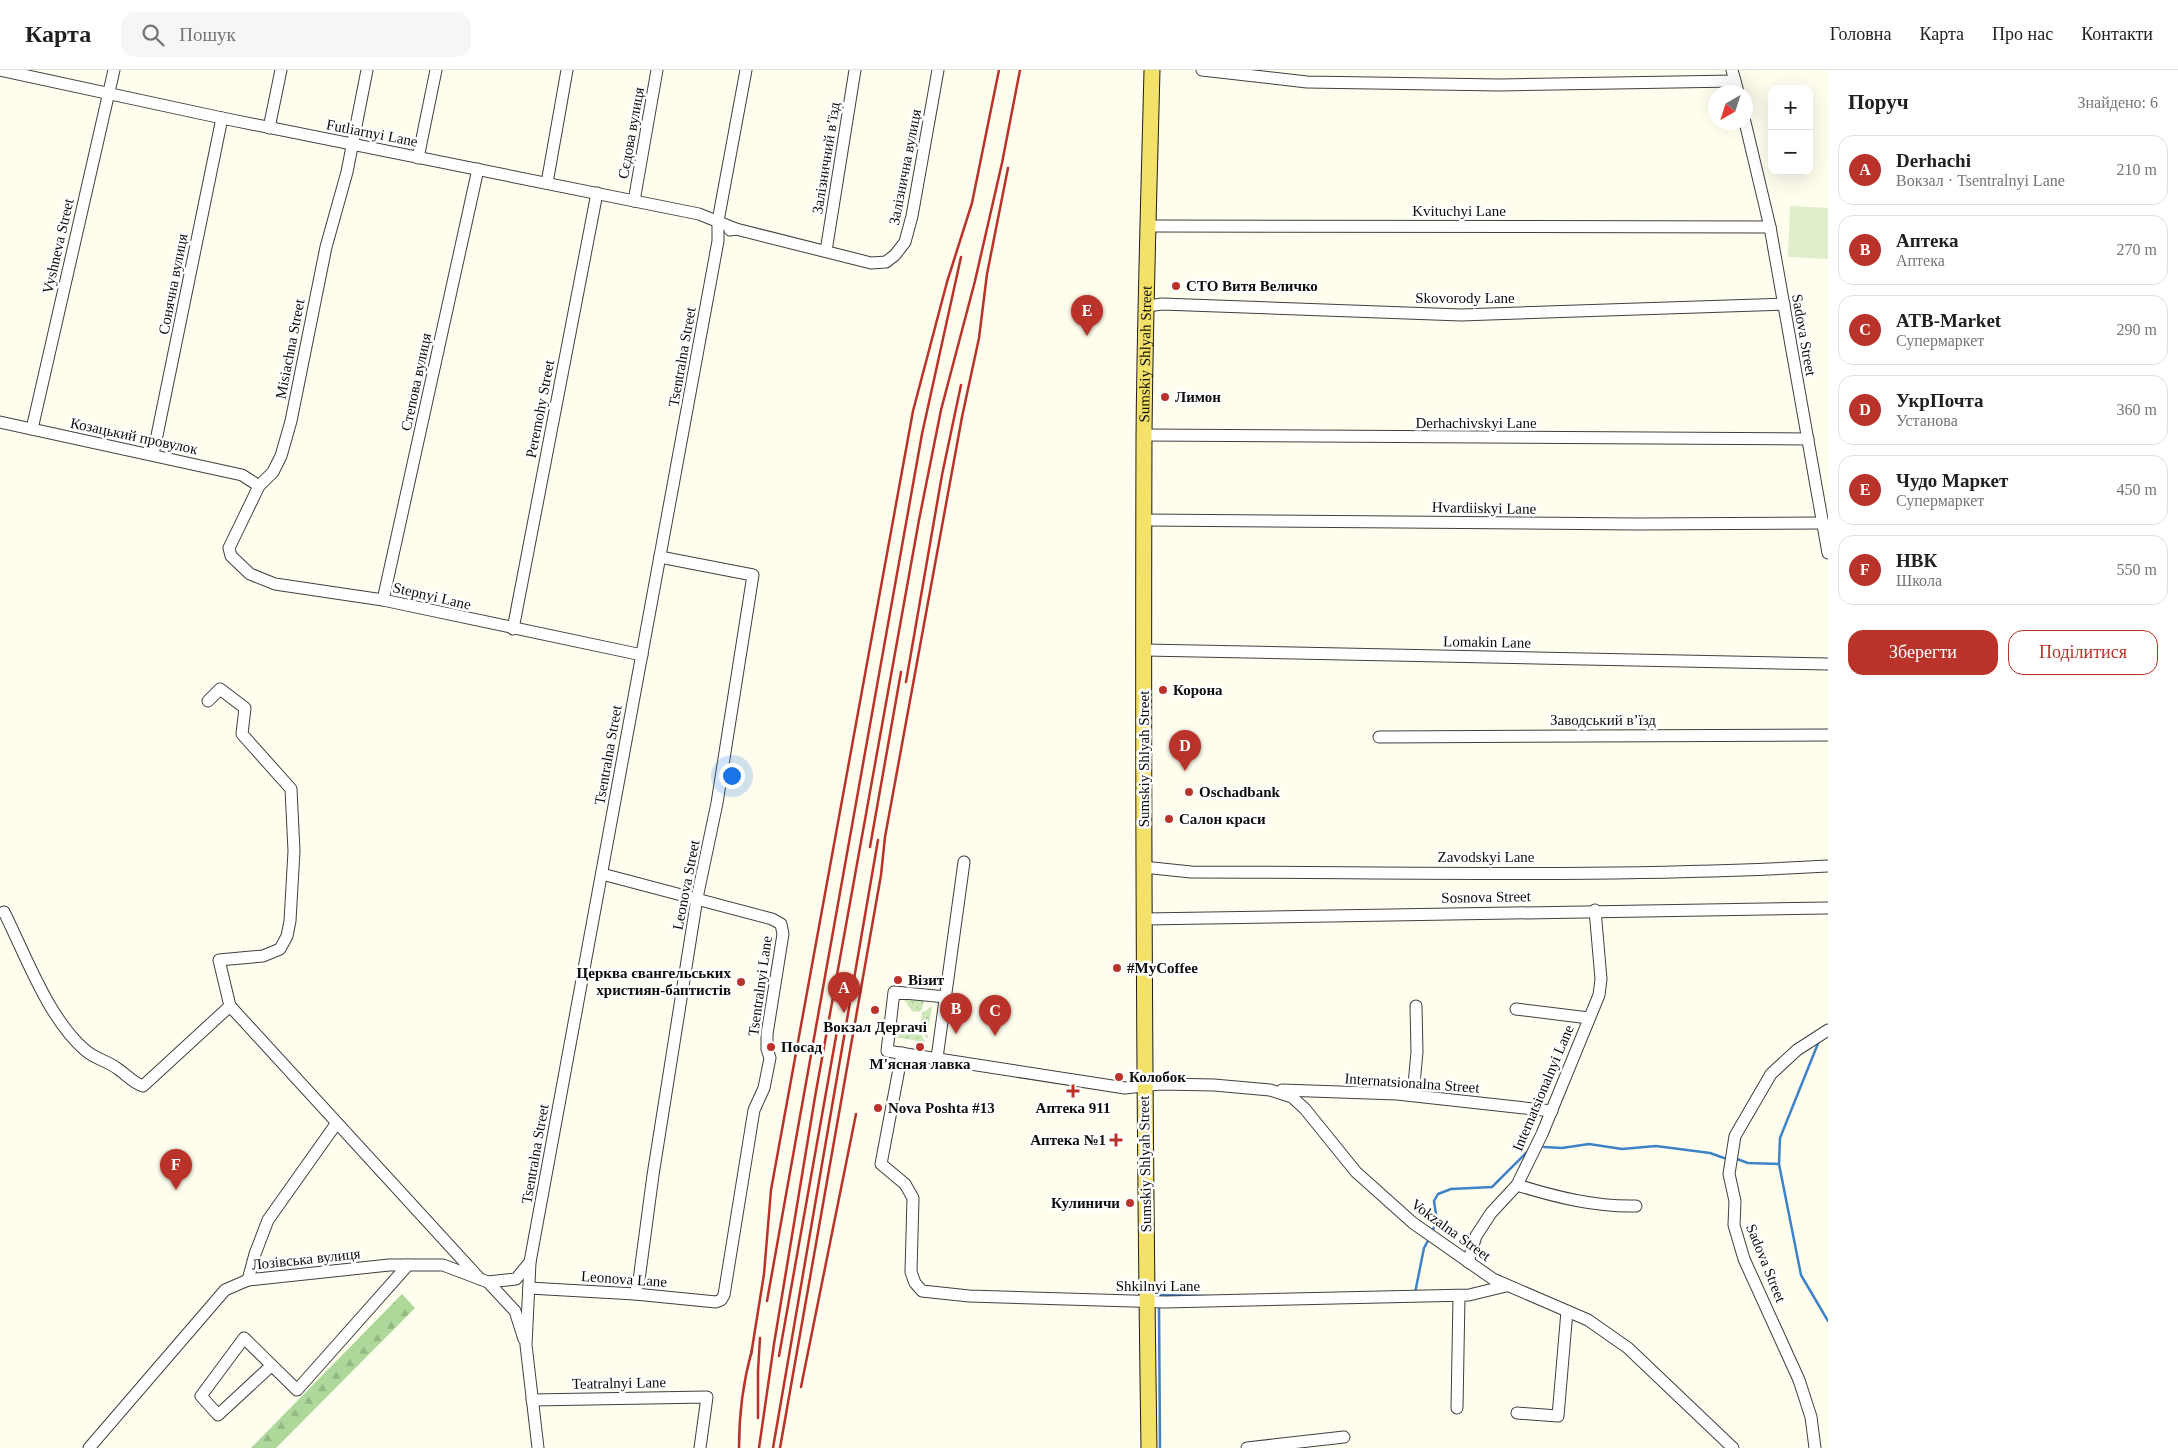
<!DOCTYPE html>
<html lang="uk">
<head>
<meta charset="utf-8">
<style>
  body { margin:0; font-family:"Times New Roman",serif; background:#f6f6f6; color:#202124 }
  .controls { position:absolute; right:15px; top:15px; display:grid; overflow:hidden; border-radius:10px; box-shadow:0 5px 20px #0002 }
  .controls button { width:45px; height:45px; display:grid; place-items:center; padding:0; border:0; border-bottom:1px solid #e0e0e0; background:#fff; color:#202124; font:25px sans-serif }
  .compass { position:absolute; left:1708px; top:15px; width:45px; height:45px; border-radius:50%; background:#fff; box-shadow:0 5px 20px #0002; rotate:219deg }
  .you { position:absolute; left:731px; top:705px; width:18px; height:18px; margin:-12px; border:4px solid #fff; border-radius:50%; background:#1a73e8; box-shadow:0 0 0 8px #1a73e833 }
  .badge { display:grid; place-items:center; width:32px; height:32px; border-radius:50%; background:#b9332a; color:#fff; font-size:16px; font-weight:700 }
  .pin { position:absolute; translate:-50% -41px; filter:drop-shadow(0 1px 2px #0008) }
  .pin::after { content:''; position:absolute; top:26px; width:18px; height:15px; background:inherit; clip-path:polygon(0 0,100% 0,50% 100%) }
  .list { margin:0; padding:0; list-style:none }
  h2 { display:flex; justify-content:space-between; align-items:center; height:65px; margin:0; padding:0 20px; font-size:21px }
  h2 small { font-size:16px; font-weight:400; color:#757577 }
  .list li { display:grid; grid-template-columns:32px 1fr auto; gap:15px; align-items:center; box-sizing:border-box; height:70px; margin:0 10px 10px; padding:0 10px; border:1px solid #e0e0e0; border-radius:15px }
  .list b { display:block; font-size:19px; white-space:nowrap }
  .list p { margin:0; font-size:16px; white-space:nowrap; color:#757577 }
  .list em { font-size:16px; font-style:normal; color:#757577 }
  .actions { display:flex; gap:10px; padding:15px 20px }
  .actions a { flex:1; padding:11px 0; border:1px solid #b9332a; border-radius:15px; text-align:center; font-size:18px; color:#b9332a }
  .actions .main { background:#b9332a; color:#fff }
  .icon { flex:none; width:28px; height:28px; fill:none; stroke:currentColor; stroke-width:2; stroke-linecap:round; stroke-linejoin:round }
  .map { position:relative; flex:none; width:1828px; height:1378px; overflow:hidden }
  header { display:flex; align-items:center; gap:30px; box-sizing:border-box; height:70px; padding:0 25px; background:#fff; border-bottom:1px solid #e0e0e0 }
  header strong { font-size:24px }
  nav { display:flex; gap:28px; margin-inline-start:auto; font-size:18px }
  .search { width:350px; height:45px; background:#f6f6f6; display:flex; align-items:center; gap:12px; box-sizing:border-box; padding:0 18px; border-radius:15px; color:#757577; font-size:19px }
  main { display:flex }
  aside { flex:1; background:#fff }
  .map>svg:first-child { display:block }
  .grass { fill:url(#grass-dots) }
  .forest { fill:url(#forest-firs) }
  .pitch { fill:#dfefcb }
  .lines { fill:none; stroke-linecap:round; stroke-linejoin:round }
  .stream { stroke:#3e82c8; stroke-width:2.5 }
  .minor-casing { stroke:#404040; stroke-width:13 }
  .major-casing { stroke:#1e1e1e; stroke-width:17 }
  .minor { stroke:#fff; stroke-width:11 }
  .major { stroke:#f3e169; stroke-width:15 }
  .rail { stroke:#b9332a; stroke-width:2.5 }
  .poi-dot { fill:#b9332a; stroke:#fff; stroke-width:2 }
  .labels { text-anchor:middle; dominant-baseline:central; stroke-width:5; stroke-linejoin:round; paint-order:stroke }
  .street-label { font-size:15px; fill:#0d0d0d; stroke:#fff }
  .poi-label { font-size:15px; font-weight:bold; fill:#0d0d0d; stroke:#fff; text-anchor:start }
</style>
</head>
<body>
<header>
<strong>Карта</strong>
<div class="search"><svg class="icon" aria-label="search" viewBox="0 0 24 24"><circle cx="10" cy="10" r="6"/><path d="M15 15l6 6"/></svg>Пошук</div>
<nav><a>Головна</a><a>Карта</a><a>Про нас</a><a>Контакти</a></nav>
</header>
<main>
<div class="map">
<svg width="1828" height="1378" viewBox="0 0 1828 1378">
  <defs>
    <pattern id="grass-dots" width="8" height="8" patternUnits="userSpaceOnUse" patternTransform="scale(1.25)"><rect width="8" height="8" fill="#cce8b9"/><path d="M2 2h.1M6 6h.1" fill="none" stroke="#aec69e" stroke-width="1.8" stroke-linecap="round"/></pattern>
    <pattern id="forest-firs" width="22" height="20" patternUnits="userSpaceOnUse" patternTransform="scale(1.25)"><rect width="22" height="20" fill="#aed899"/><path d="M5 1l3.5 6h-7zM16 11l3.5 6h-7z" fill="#94b883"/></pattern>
  </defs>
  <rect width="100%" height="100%" fill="#fefdee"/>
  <g class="grass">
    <path d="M902,927L924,930L922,940L919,942L912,941Z"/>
    <path d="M932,936L927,969L920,957L922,943Z"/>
    <path d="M909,955L917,956L925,972L894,967Z"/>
  </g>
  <path class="forest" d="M402,1224L415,1238L276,1378H251Z"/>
  <path class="pitch" d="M1790,136L1828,138V189L1788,187Z"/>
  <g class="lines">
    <g class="stream">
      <path d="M1819,971L1780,1068L1779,1094L1801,1205L1828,1251"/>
      <path d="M1544,1077L1562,1078L1589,1074L1622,1079L1656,1076L1710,1083L1724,1088"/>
      <path d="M1737,1089L1748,1093L1779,1094"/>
      <path d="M1432,1162L1437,1151L1434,1131L1438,1124L1451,1119L1492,1117L1527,1082"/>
      <path d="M1415,1223L1424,1178L1429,1169"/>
      <path d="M1159,1229V1225L1207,1226"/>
      <path d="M1159,1235L1160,1378"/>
    </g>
    <g class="minor-casing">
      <g id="minor">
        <path d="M0,0L222,48L699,144L736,159"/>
        <path d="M367,0L347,102L326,177L291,351L281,386L273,402L259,416L229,478L231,486L250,504L275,514L383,530L642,585"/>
        <path d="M1202,0L1307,12L1500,15L1735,11"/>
        <path d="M1732,0L1738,22"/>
        <path d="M1745,52L1770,157L1828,483"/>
        <path d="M269,58L281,0"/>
        <path d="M418,88L436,0"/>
        <path d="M547,113L567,0"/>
        <path d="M634,131L657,0"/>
        <path d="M1149,156L1770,157"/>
        <path d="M730,160L736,159L871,193L886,192L895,185L905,172L912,146L938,0"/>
        <path d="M826,181L855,0"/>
        <path d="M1147,236L1162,234L1461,245L1784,234"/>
        <path d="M0,352L242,405L259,416"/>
        <path d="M32,359L114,0"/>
        <path d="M1144,365L1808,369"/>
        <path d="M153,385L222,48"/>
        <path d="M1145,450L1637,454L1823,453"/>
        <path d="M383,530L478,99"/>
        <path d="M513,559L597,123"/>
        <path d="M1145,580L1828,594"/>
        <path d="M208,631L220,619L245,638L242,664L291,719L294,781L290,851L287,866L280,879L263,886L219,890L230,936L480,1209"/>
        <path d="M1379,667L1828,665"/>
        <path d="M1143,797L1191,802C1403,802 1616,808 1828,796"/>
        <path d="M4,842C26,886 48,948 85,980C95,989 108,991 118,999C127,1005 133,1013 143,1016L230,936"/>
        <path d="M1144,849L1828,838"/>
        <path d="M946,927L894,922L887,981L1125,1018L1160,1014L1214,1015L1270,1020L1292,1027L1305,1039L1356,1102L1413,1153L1493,1209L1588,1250L1628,1278L1733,1378"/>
        <path d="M1516,939L1589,948"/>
        <path d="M902,983L881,1094L905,1114L913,1128L911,1202L915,1213L922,1221L969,1226L1165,1232L1469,1225L1506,1216"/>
        <path d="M937,988L964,792"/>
        <path d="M1282,1020L1397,1024L1552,1041"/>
        <path d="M1413,1025L1417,982L1416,936"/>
        <path d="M1517,1115C1556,1127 1595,1137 1636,1136"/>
        <path d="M1468,1192L1476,1166L1491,1143L1517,1115L1542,1064L1599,925L1601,909L1595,840"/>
        <path d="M248,1210L255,1184L268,1150L336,1054"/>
        <path d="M488,1212L515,1241L524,1269"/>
        <path d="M529,1218L635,1224L716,1232L721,1230L724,1225L754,1040L764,1018L770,988L767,979V964L783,864L781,854L772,849L602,804"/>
        <path d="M635,1224L639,1210L653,1105L697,828L717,733L753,505L660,487"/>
        <path d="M271,1296L218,1345L201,1326L244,1268L297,1320L408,1195"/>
        <path d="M532,1330L707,1327L700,1378"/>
        <path d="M1457,1338L1459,1226"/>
        <path d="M1517,1343L1558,1346L1567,1241"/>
        <path d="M89,1378L225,1220L248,1210L389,1195H443L488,1212L516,1209L530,1192"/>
        <path d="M538,1378L526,1275L530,1192L718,171V151L746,0"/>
        <path d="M1247,1378L1344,1367"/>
        <path d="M1815,1378L1811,1347L1799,1310L1744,1189L1734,1155L1735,1131L1729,1104L1735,1066L1771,1004L1797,980L1828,960"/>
      </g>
    </g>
    <g class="major-casing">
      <g id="major">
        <path id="s1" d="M1149,1378C1144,1041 1143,704 1144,367C1145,245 1149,122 1152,0"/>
      </g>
    </g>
    <use href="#minor" class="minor"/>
    <use href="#major" class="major"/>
    <g class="rail">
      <path d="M906,612L942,405L961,315"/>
      <path d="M870,777L901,602"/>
      <path d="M767,1231L922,364L961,187"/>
      <path d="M751,1285L764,1204L771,1120L913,341L947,212L972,133L999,0"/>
      <path d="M779,1286L837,961"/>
      <path d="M801,1317L856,1044"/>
      <path d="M758,1348V1301L760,1268"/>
      <path d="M739,1378C739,1345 743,1312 752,1280"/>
      <path d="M759,1378L774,1274L815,1027L919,450L941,340L975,211L1002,93L1020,0"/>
      <path d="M773,1378L878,770"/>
      <path d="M780,1378L881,805L885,767L962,347L979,268L987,204L1008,98"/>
    </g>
  </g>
  <g class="poi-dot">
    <circle cx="1176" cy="216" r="5"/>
    <circle cx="1165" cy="327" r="5"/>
    <circle cx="1163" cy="620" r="5"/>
    <circle cx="1189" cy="722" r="5"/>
    <circle cx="1169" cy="749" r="5"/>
    <circle cx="1117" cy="898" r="5"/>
    <circle cx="898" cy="910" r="5"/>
    <circle cx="741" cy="912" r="5"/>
    <circle cx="875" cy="940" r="5"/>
    <circle cx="771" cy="977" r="5"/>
    <circle cx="920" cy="977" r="5"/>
    <circle cx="1119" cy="1007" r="5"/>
    <path d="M1070.5 1013.5h5v5h5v5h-5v5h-5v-5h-5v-5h5z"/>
    <circle cx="878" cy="1038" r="5"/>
    <path d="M1113.5 1062.5h5v5h5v5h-5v5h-5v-5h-5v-5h5z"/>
    <circle cx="1130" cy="1133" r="5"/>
  </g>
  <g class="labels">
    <g class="street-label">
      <text transform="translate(372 63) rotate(11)">Futliarnyi Lane</text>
      <text transform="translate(631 63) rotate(-80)">Сєдова вулиця</text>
      <text transform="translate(826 88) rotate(-81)">Залізничний в’їзд</text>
      <text transform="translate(905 97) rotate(-79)">Залізнична вулиця</text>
      <text x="1459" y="141">Kvituchyi Lane</text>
      <text transform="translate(58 176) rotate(-77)">Vyshneva Street</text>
      <text transform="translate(173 214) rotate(-79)">Сонячна вулиця</text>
      <text x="1465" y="228">Skovorody Lane</text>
      <text transform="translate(1804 265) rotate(80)">Sadova Street</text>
      <text transform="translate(290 279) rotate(-79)">Misiachna Street</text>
      <text stroke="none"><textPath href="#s1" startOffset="1094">Sumskiy Shlyah Street</textPath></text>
      <text transform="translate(682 287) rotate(-80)">Tsentralna Street</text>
      <text transform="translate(416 312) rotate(-78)">Степова вулиця</text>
      <text transform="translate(540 339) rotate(-79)">Peremohy Street</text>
      <text x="1476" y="353">Derhachivskyi Lane</text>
      <text transform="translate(134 366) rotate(12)">Козацький провулок</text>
      <text transform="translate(1484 438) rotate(1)">Hvardiiskyi Lane</text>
      <text transform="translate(432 526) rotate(13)">Stepnyi Lane</text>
      <text transform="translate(1487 572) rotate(1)">Lomakin Lane</text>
      <text x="1603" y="650">Заводський в’їзд</text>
      <text transform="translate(608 685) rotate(-80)">Tsentralna Street</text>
      <text transform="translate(1144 689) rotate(-90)">Sumskiy Shlyah Street</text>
      <text x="1486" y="787">Zavodskyi Lane</text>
      <text transform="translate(686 815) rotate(-79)">Leonova Street</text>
      <text transform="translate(1486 827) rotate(-1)">Sosnova Street</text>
      <text transform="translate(760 916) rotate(-82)">Tsentralnyi Lane</text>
      <text transform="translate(1412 1013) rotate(4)">Internatsionalna Street</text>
      <text transform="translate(1543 1018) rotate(-67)">Internatsionalnyi Lane</text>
      <text transform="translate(535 1084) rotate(-80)">Tsentralna Street</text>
      <text transform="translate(1145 1094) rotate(-91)">Sumskiy Shlyah Street</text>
      <text transform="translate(1451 1160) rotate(36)">Vokzalna Street</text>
      <text transform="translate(306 1189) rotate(-6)">Лозівська вулиця</text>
      <text transform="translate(1766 1193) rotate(68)">Sadova Street</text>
      <text transform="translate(624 1209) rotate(4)">Leonova Lane</text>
      <text x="1158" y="1216">Shkilnyi Lane</text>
      <text transform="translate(619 1313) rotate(-1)">Teatralnyi Lane</text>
    </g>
    <g class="poi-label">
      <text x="1186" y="216">СТО Витя Величко</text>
      <text x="1175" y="327">Лимон</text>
      <text x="1173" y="620">Корона</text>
      <text x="1199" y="722">Oschadbank</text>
      <text x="1179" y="749">Салон краси</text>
      <text x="1127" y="898">#MyCoffee</text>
      <text x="731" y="903" text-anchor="end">Церква євангельських<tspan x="731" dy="17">християн-баптистів</tspan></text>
      <text x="908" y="910">Візит</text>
      <text x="875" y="957" text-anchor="middle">Вокзал Дергачі</text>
      <text x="781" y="977">Посад</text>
      <text x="920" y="994" text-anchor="middle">М'ясная лавка</text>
      <text x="1129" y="1007">Колобок</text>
      <text x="888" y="1038">Nova Poshta #13</text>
      <text x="1073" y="1038" text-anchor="middle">Аптека 911</text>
      <text x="1106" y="1070" text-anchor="end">Аптека №1</text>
      <text x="1120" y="1133" text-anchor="end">Кулиничи</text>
    </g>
  </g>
</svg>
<div class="controls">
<button>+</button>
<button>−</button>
</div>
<svg class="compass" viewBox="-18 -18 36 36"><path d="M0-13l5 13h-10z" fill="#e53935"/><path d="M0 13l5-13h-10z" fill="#757577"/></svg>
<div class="you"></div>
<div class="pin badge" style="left:844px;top:943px">A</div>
<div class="pin badge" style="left:956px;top:964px">B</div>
<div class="pin badge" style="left:995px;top:966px">C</div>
<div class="pin badge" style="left:1185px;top:701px">D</div>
<div class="pin badge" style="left:1087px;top:266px">E</div>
<div class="pin badge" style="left:176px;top:1120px">F</div>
</div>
<aside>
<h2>Поруч<small>Знайдено: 6</small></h2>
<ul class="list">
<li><span class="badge">A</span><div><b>Derhachi</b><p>Вокзал · Tsentralnyi Lane</p></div><em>210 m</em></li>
<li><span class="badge">B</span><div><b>Аптека</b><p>Аптека</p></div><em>270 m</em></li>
<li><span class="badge">C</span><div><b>ATB-Market</b><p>Супермаркет</p></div><em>290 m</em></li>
<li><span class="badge">D</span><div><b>УкрПочта</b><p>Установа</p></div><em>360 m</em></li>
<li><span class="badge">E</span><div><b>Чудо Маркет</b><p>Супермаркет</p></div><em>450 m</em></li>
<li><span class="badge">F</span><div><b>НВК</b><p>Школа</p></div><em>550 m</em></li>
</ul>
<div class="actions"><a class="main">Зберегти</a><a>Поділитися</a></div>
</aside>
</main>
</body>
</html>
